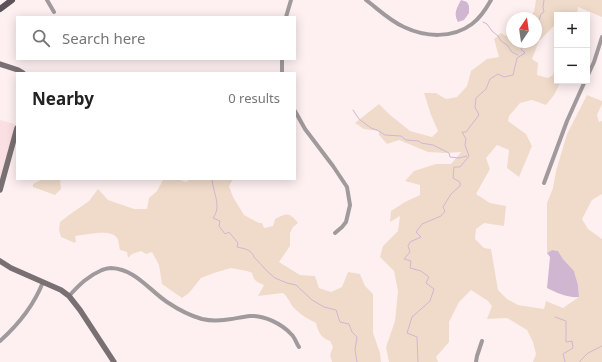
<!DOCTYPE html>
<html lang="en">
<head>
<meta charset="utf-8">
<style>
  body { margin:0; font-family:"Noto Sans",sans-serif; background:#f6f6f6; color:#222 }
  .controls { position:absolute; right:12px; top:12px; display:grid; overflow:hidden; border-radius:0px; box-shadow:0 2px 10px #0003 }
  .controls button { width:36px; height:36px; display:grid; place-items:center; padding:0; border:0; border-bottom:1px solid #e0e0e0; background:#fff; color:#222; font:20px sans-serif }
  .compass { position:absolute; left:506px; top:12px; width:36px; height:36px; border-radius:50%; background:#fff; box-shadow:0 2px 10px #0003; rotate:13deg }
  .list { margin:0; padding:0; list-style:none }
  h2 { display:flex; justify-content:space-between; align-items:center; height:52px; margin:0; padding:0 16px; font-size:17px }
  h2 small { font-size:13px; font-weight:400; color:#767676 }
  .icon { flex:none; width:22px; height:22px; fill:none; stroke:currentColor; stroke-width:2; stroke-linecap:round; stroke-linejoin:round }
  .map { position:relative; flex:none; width:602px; height:362px; overflow:hidden }
  .search { position:absolute; background:#fff; box-shadow:0 2px 10px #0003; left:16px; top:16px; width:280px; height:44px; display:flex; align-items:center; gap:10px; box-sizing:border-box; padding:0 14px; border-radius:0px; color:#767676; font-size:15px }
  .panel { position:absolute; background:#fff; box-shadow:0 2px 10px #0003; left:16px; top:72px; width:280px; height:108px; border-radius:0px }
  .map>svg:first-child { display:block }
  .built { fill:#fae0e2 }
  .green { fill:#f0dbca }
  .water { fill:#d0b6d1 }
  .lines { fill:none; stroke-linecap:round; stroke-linejoin:round }
  .stream { stroke:#d0b6d1; stroke-width:1 }
  .street { stroke:#a19a9d; stroke-width:4 }
  .secondary { stroke:#797074; stroke-width:5.5 }
  .primary { stroke:#5d5257; stroke-width:6 }
</style>
</head>
<body>
<div class="map">
<svg width="602" height="362" viewBox="0 0 602 362">
  <rect width="100%" height="100%" fill="#fef0f1"/>
  <path class="built" d="M0,120L15,124L0,183Z"/>
  <g class="green">
    <path d="M536,0H602V17L578,7L577,15H557V24H556L539,41L532,59L538,63L537,75L548,78L553,75L557,64V81H561L554,95L546,105L532,100L520,103L509,116L508,121L526,134L532,146L519,177L507,168L509,150L497,145L486,158L490,169L476,194L490,203L506,206L504,226L484,223L476,229L475,239L484,248L491,249L498,290L507,299L518,305L544,309L546,301L563,308L579,297L578,285L574,271L563,259L558,251L552,250L547,253V203L553,188L556,171L567,134L587,95L602,101V104L597,115L599,122L602,121V194L592,200L582,219L588,229L602,239V362H533L536,354L533,342L527,330L507,318L487,319L492,306L488,301L471,290L459,302L449,322V342L436,357L438,362H389L386,347L395,321L398,291L394,271L380,257L383,246L398,231L400,216L390,222L391,211L405,202L420,195V185L405,181L414,171L436,164H451L461,152L445,153L428,152L399,140L387,144L379,135V131L364,129L355,123L379,104L389,114L410,131L432,137L438,131L431,115L424,93H436L446,99L457,97L467,86L471,71L487,59L499,57L494,39L501,33L506,36L512,31V42H536V18H527L534,12Z"/>
    <path d="M41,179H60L61,189L55,195L33,187V184L41,180Z"/>
    <path d="M168,179H177L186,182L190,179H233L229,186L233,197L244,215L259,223H262L264,228L273,226L275,219C287,213 289,212 298,223L293,227L290,233V246L279,262L300,275L315,276L319,288L331,292L342,287L348,272L360,274L365,286L373,294V333L380,353L381,362H332L330,355L333,347L330,341C321,338 318,332 316,323C307,319 300,314 293,307C290,303 288,297 283,293L258,296L264,285C256,282 254,281 252,273L247,271L231,268L214,273L201,278L189,293L182,298L162,284L159,265L152,252L146,254L141,251L132,254L128,258L127,252L120,250C119,247 119,241 117,238C111,228 85,235 75,236L76,241L75,243L61,237L59,230L60,222L69,215L89,201L98,189L108,200L134,209H147L149,198L157,191L163,180Z"/>
  </g>
  <g class="water">
    <path d="M461,0L467,2L469,6V13L464,20L458,22C453,13 457,8 461,0Z"/>
    <path d="M552,250L558,251L563,259L574,271L578,285L579,297C568,298 557,293 547,288L550,257L547,253Z"/>
  </g>
  <g class="lines">
    <g class="stream">
      <path d="M539,20L541,14L544,12L543,7L544,0"/>
      <path d="M483,22L487,24L492,31L498,36L501,41L507,45L512,52L518,55"/>
      <path d="M536,28L537,25"/>
      <path d="M353,110L359,119L371,128L377,130L385,135L401,136L406,140L419,141L421,143L433,145L449,153L450,157L459,158L467,156"/>
      <path d="M212,179C213,193 222,206 213,218L220,221L219,226L225,234L229,232L238,243L237,247C245,249 251,249 254,257L268,272L275,278L287,283L296,285L312,300L324,307L336,310L340,322L349,324L352,332L357,337L355,350L357,362"/>
      <path d="M555,317L566,321V342L572,341L573,348L563,354L565,362"/>
      <path d="M418,362L417,337L407,333L412,317L430,301L434,289L426,283L429,277L421,271L410,268L411,261L404,259L410,252L408,246L410,242L421,237L416,232L422,224L441,216L445,211L443,207L451,194L460,186V182L453,178L454,167H460L469,156L465,145L466,139L462,132H466L479,115L475,107L476,98L486,89L490,79L498,74L504,77L513,75L517,58L525,53L521,49L523,44H525V42"/>
      <path d="M579,362L588,353L602,346"/>
    </g>
    <g class="street">
      <path d="M47,0L54,12"/>
      <path d="M366,0C378,9 390,21 404,27C425,37 452,39 472,24C480,18 486,9 491,0"/>
      <path d="M286,17L291,0"/>
      <path d="M282,73V59"/>
      <path d="M587,77L594,62L602,37"/>
      <path d="M295,111L305,129L333,166L347,187L350,205L346,222L342,227L335,233"/>
      <path d="M544,183L567,121L585,81"/>
      <path d="M69,296C80,284 88,276 102,270C105,269 108,268 111,268C135,269 148,289 167,302C176,308 191,316 202,319C219,323 234,318 250,316C264,315 282,324 291,334C295,337 296,343 299,347"/>
      <path d="M0,341C19,324 34,305 43,282"/>
      <path d="M476,362L477,356L482,341"/>
    </g>
    <g class="secondary">
      <path d="M0,64L18,70L23,73"/>
      <path d="M0,190L17,128"/>
      <path d="M0,261L11,268L61,290L69,296L80,310L114,362"/>
    </g>
    <path class="primary" d="M0,9L12,0"/>
  </g>
</svg>
<div class="controls">
<button>+</button>
<button>−</button>
</div>
<svg class="compass" viewBox="-18 -18 36 36"><path d="M0-13l5 13h-10z" fill="#e53935"/><path d="M0 13l5-13h-10z" fill="#767676"/></svg>
<div class="search"><svg class="icon" aria-label="search" viewBox="0 0 24 24"><circle cx="10" cy="10" r="6"/><path d="M15 15l6 6"/></svg>Search here</div>
<section class="panel">
<h2>Nearby<small>0 results</small></h2>
<ul class="list">
</ul>
</section>
</div>
</body>
</html>
